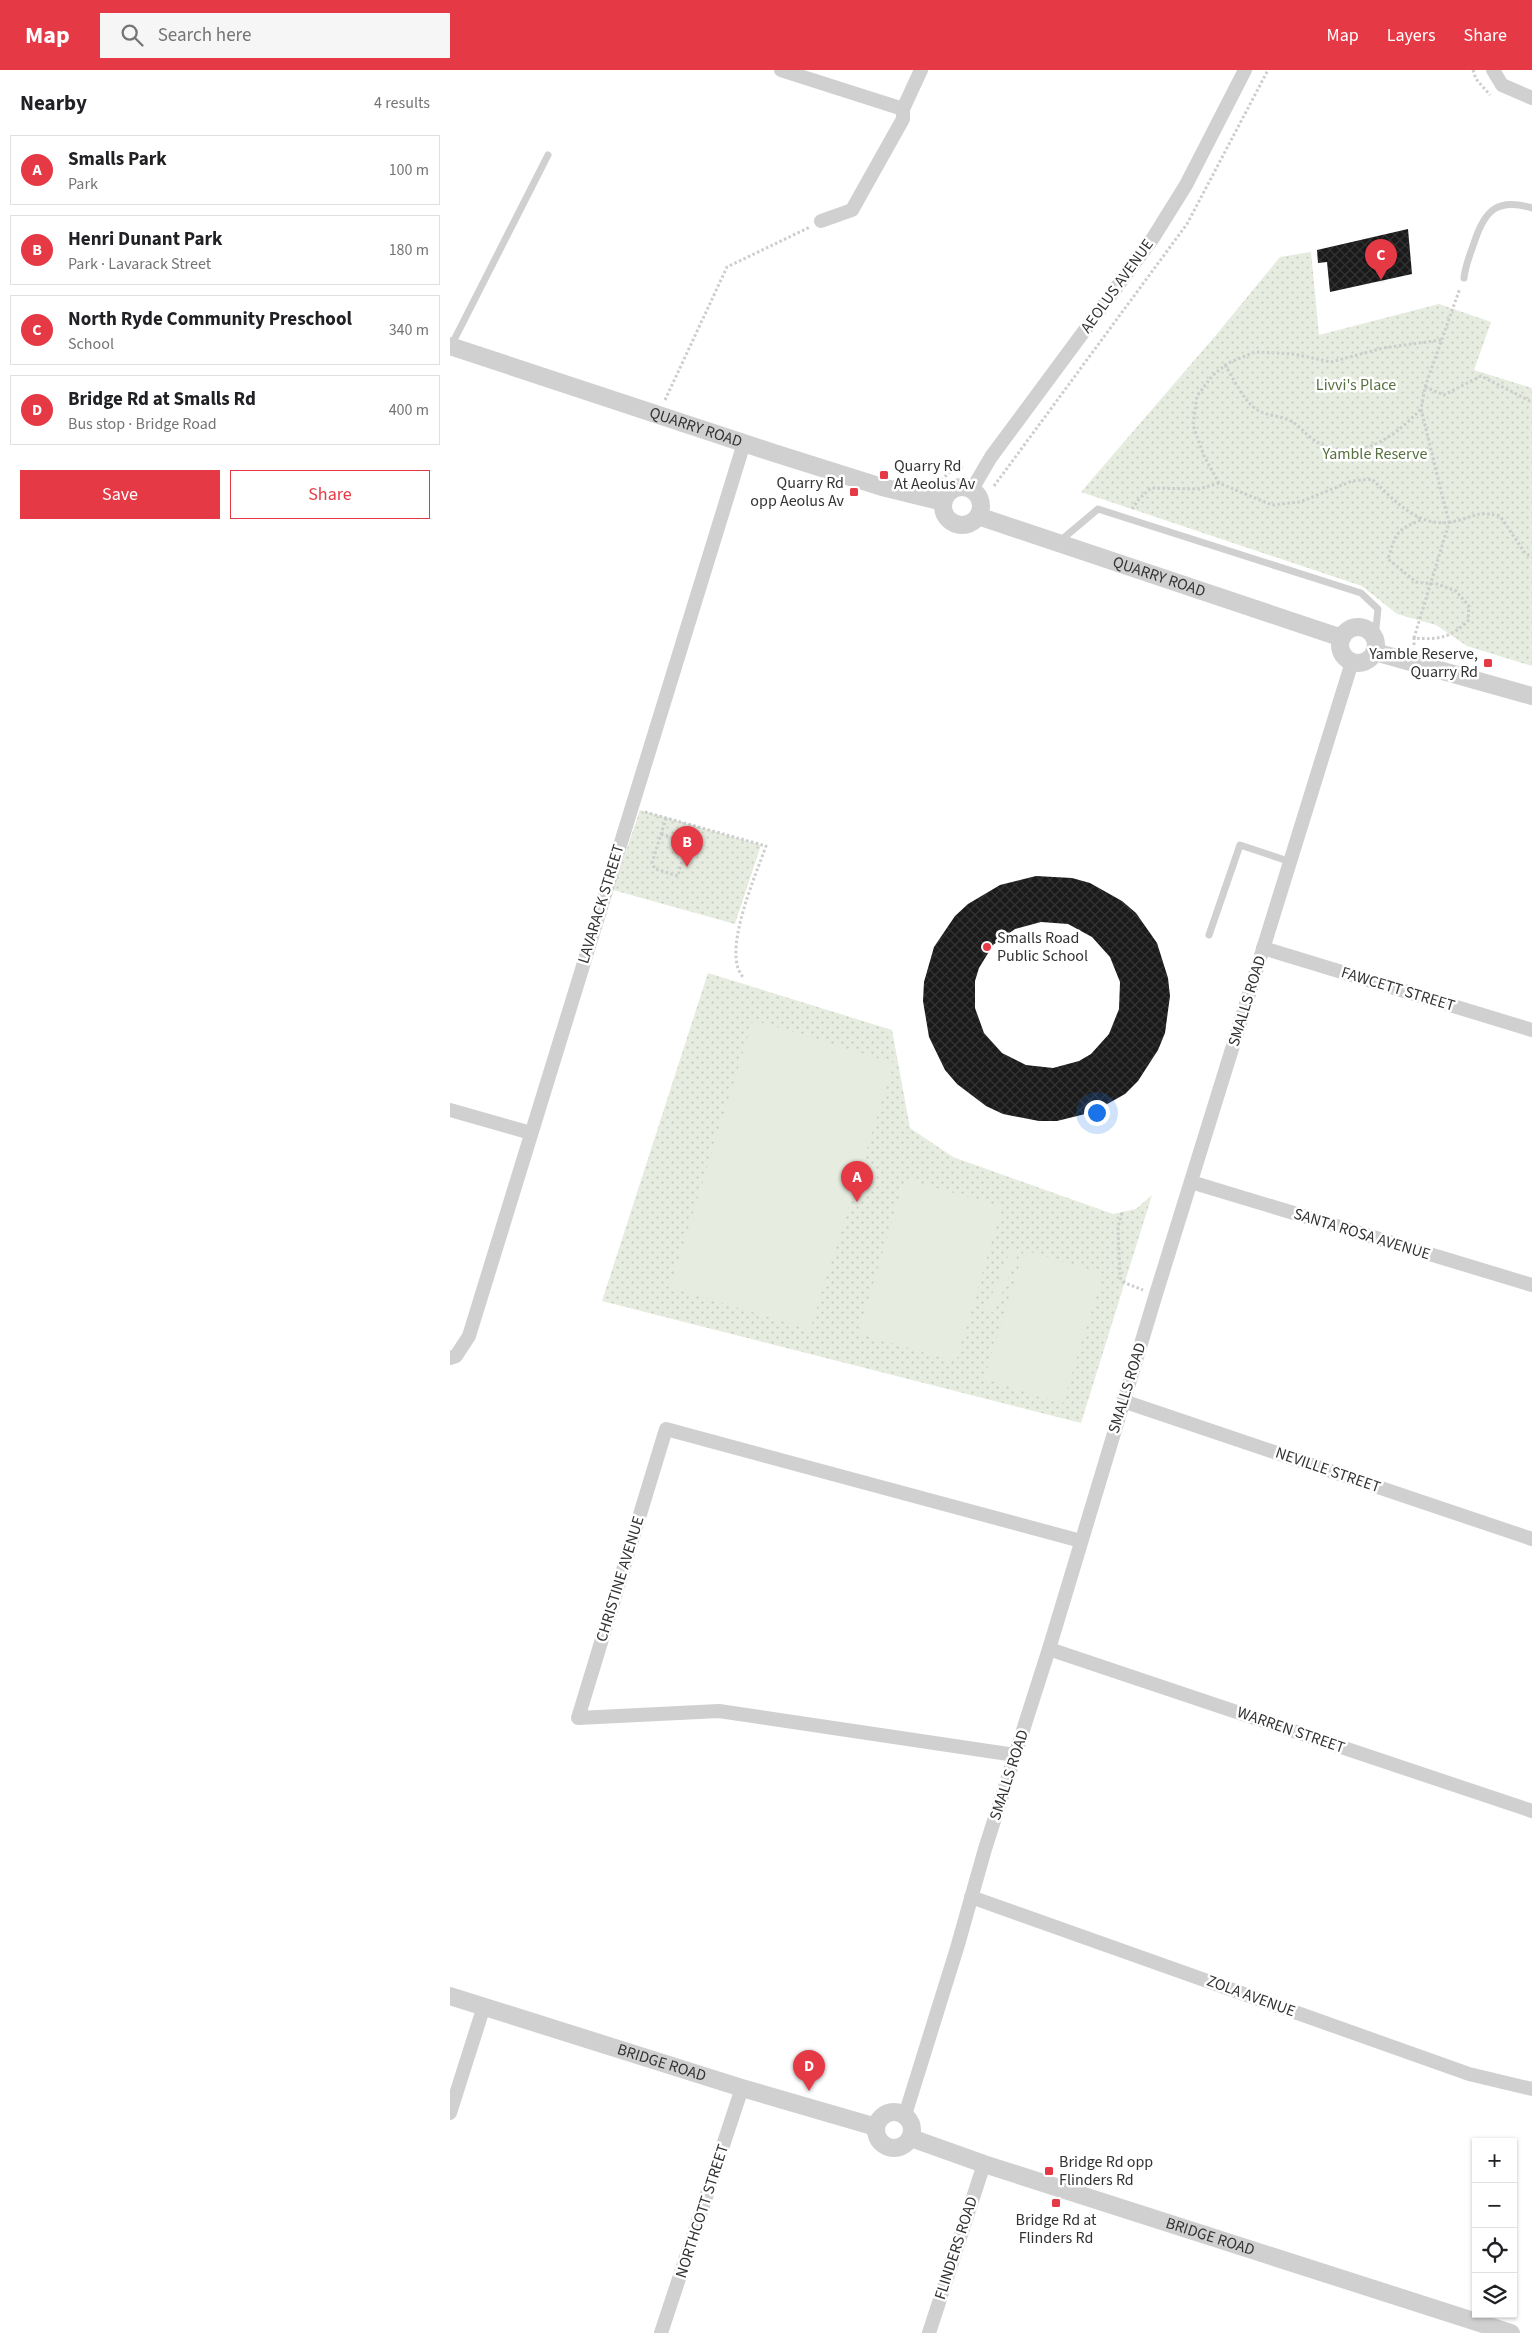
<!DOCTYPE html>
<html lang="en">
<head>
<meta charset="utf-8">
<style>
  body { margin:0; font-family:"Source Sans 3",sans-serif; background:#f6f6f6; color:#202124 }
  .controls { position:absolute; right:15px; bottom:15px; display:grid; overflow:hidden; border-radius:0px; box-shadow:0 1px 4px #0004 }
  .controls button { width:45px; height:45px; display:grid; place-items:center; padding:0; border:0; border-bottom:1px solid #e0e0e0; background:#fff; color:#202124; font:25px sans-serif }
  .you { position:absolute; left:646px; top:1042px; width:18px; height:18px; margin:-12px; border:4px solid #fff; border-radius:50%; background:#1a73e8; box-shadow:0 0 0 8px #1a73e833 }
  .badge { display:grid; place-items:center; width:32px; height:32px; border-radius:50%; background:#e63946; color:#fff; font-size:16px; font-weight:700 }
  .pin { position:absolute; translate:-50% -41px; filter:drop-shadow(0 1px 2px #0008) }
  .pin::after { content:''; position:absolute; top:26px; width:18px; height:15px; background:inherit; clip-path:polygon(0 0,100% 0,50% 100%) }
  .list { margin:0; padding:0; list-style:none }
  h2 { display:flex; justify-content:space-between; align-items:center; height:65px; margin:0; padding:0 20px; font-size:21px }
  h2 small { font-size:16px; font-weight:400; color:#757577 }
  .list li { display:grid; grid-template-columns:32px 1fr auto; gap:15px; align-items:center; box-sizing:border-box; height:70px; margin:0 10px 10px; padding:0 10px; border:1px solid #e0e0e0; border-radius:0px }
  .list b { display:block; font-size:19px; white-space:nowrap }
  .list p { margin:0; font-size:16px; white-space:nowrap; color:#757577 }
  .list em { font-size:16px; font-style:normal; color:#757577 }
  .actions { display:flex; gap:10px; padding:15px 20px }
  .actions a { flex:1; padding:11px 0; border:1px solid #e63946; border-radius:0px; text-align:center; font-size:18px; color:#e63946 }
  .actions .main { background:#e63946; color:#fff }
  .icon { flex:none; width:28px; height:28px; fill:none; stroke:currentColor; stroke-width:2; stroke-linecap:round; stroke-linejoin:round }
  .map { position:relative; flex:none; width:1082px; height:2263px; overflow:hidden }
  header { display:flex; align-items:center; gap:30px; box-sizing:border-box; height:70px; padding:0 25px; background:#e63946; color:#fff }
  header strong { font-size:24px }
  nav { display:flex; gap:28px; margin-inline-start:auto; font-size:18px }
  .search { width:350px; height:45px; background:#f6f6f6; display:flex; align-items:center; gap:12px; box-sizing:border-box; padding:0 18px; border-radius:0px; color:#757577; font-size:19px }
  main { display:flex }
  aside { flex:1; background:#fff }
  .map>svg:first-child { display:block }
  .park { fill:url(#park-dots) }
  .garden { fill:#e6ecdf }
  .building { fill:url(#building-cross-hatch); fill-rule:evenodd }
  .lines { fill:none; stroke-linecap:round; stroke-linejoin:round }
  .path { stroke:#cdcdcd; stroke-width:3; stroke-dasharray:2.5 2.5; stroke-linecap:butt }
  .service { stroke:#d0d0d0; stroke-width:7 }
  .minor { stroke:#d0d0d0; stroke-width:14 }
  .tertiary { stroke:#d0d0d0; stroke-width:18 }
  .poi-dot { fill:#e63946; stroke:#fff; stroke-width:2 }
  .labels { text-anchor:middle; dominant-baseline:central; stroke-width:5; stroke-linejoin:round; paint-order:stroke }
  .street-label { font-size:16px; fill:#333; stroke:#fff }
  .park-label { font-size:16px; fill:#56703f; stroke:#fff }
  .poi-label { font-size:16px; fill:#333; stroke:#fff; text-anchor:start }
</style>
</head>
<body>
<header>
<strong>Map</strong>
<div class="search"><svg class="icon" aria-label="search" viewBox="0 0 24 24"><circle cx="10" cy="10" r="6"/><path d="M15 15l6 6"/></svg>Search here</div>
<nav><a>Map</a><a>Layers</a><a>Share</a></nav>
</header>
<main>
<aside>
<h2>Nearby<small>4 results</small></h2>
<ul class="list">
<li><span class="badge">A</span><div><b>Smalls Park</b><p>Park</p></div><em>100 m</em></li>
<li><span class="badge">B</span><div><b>Henri Dunant Park</b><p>Park · Lavarack Street</p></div><em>180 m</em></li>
<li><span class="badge">C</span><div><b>North Ryde Community Preschool</b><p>School</p></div><em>340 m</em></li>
<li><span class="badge">D</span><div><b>Bridge Rd at Smalls Rd</b><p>Bus stop · Bridge Road</p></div><em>400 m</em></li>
</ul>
<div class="actions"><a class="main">Save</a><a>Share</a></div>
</aside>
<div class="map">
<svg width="1082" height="2263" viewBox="0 0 1082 2263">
  <defs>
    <pattern id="park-dots" width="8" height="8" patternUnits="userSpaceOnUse" patternTransform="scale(1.25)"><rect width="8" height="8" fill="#e6ecdf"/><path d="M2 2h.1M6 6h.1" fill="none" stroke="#c6cbc0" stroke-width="1.8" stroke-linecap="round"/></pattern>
    <pattern id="building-cross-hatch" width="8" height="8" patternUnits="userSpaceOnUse" patternTransform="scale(1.25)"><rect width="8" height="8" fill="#1a1a1a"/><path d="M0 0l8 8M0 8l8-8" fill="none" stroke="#333"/></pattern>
  </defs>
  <rect width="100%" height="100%" fill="#fff"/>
  <g class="park">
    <path d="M861,182L869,265L989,234L1041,252L1024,300L1082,318V596L1017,576L986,555L947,544L912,516L631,422L766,265L830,187Z"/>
    <path d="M190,740L311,775L285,854L163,820Z"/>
    <path d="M258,903L442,960L460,1058L503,1087L663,1144L686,1139L702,1125L631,1353L152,1231Z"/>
  </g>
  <g class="garden">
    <path d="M303,950L444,993L360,1260L220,1217Z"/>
    <path d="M455,1109L552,1137L506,1292L408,1263Z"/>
    <path d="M561,1179L569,1182L544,1243L536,1239Z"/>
    <path d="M574,1180L653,1204L613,1333L534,1309Z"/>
  </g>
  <g class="building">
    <path d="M958,159L962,204L880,222L877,192L868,193L867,180Z"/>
    <path d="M586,806L622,808L640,813L672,831L686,843L707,873L718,908L720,926L715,963L708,980L688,1011L675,1024L643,1042L607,1051H589L553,1044L536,1036L507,1014L495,1000L479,967L473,931L474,912L484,877L505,846L518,834L550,815ZM591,852L618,854L642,867L660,887L670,912L669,939L659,964L641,984L629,991L603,998L576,995L552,983L534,963L525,938V911L529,898L543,875L565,859Z"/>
  </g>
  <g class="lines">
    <g class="path">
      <path d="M1023,0L1026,9L1040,25"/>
      <path d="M991,270L933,278L881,292L844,284L805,282L778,293L763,305L747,326L743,355L754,386L769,413L822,435L850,432L902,411L922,409C943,429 968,458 1001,452C1024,448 1024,440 1050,446L1075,483L1082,487"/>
      <path d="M775,295C784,309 794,333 809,341C819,346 831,346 841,351C852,357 859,370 875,376C913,391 946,365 971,339"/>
      <path d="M975,317L994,325L1031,306L1082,332"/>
      <path d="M215,330L277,197L360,157"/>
      <path d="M491,410L507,396L515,399"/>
      <path d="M544,416L737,154L818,0"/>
      <path d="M682,439L689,429L701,418L749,419L769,413"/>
      <path d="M964,568L999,453L971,339L975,317L1010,218"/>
      <path d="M964,575V568C988,570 1000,568 1018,551L1019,536L1006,521L987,514L966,512L938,489C946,463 946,460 971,450"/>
      <path d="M195,742L316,776C306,805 270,885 294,908"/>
      <path d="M216,748L202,793L205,799L228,806L241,755"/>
      <path d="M211,764L236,772"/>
      <path d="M672,1143L668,1157L670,1208L675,1213L693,1220"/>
    </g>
    <g class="service">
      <path d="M1014,208C1015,196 1020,185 1024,173C1034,142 1046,127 1082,138"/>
      <path d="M1,276L98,85"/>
      <path d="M610,471L648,439L676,448L911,523L928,539L925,567"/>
      <path d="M759,865L790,775L841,792"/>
    </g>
    <g class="minor">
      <path d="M331,0L453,39"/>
      <path d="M1043,0L1052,15L1082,28"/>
      <path d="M371,151L402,140L453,49V39L471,0"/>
      <path d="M521,421L541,387L703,168L736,115L795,0"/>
      <path d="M813,878L1082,960"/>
      <path d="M0,1040L81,1063"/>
      <path d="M741,1112L1082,1215"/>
      <path d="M0,1288L6,1286L19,1266L294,373"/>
      <path d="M673,1331L1082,1469"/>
      <path d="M599,1579L1082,1741"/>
      <path d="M565,1685L269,1641L128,1648L216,1359L631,1471"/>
      <path d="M521,1827L1019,2004L1082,2019"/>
      <path d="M0,2043L34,1936"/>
      <path d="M455,2045L507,1878L535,1779L599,1579L706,1224L902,592"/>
      <path d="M211,2263L292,2018"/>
      <path d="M479,2263L534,2094"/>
    </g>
    <g class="tertiary">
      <path id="s1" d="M0,276L324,383L432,417L493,432"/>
      <circle cx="512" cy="436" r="19"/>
      <path id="s2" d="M528,446L892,568"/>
      <circle cx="908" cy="575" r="18"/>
      <path d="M925,582L1082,626"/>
      <path id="s3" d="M0,1926L292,2018L426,2057"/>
      <circle cx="444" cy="2060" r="18"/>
      <path id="s4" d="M461,2068L534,2094L1061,2263"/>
    </g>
  </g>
  <g class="poi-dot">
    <rect x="429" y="400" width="10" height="10" rx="2.5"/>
    <rect x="399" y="417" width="10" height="10" rx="2.5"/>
    <rect x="1033" y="588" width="10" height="10" rx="2.5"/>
    <circle cx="537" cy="877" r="5"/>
    <rect x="594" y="2096" width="10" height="10" rx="2.5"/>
    <rect x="601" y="2128" width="10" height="10" rx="2.5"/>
  </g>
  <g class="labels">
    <g class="street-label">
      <text transform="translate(667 216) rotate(-54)">AEOLUS AVENUE</text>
      <text stroke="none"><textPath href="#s1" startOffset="259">QUARRY ROAD</textPath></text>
      <text stroke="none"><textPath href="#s2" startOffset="191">QUARRY ROAD</textPath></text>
      <text transform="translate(151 834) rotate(-73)">LAVARACK STREET</text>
      <text transform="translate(948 919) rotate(17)">FAWCETT STREET</text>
      <text transform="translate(797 931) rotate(-73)">SMALLS ROAD</text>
      <text transform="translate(912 1164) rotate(17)">SANTA ROSA AVENUE</text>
      <text transform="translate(677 1318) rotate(-73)">SMALLS ROAD</text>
      <text transform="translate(878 1400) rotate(19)">NEVILLE STREET</text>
      <text transform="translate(170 1509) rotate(-73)">CHRISTINE AVENUE</text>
      <text transform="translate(841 1660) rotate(19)">WARREN STREET</text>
      <text transform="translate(559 1705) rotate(-72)">SMALLS ROAD</text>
      <text transform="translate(801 1926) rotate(20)">ZOLA AVENUE</text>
      <text stroke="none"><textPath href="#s3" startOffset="222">BRIDGE ROAD</textPath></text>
      <text transform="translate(252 2141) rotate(-72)">NORTHCOTT STREET</text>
      <text stroke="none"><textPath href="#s4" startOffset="315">BRIDGE ROAD</textPath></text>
      <text transform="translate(506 2178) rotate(-72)">FLINDERS ROAD</text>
    </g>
    <g class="park-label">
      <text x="906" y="315">Livvi's Place</text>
      <text x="925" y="384">Yamble Reserve</text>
    </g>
    <g class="poi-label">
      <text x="444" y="396">Quarry Rd<tspan x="444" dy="18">At Aeolus Av</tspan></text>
      <text x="394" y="413" text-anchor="end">Quarry Rd<tspan x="394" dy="18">opp Aeolus Av</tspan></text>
      <text x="1028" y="584" text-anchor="end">Yamble Reserve,<tspan x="1028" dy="18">Quarry Rd</tspan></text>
      <text x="547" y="868">Smalls Road<tspan x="547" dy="18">Public School</tspan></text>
      <text x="609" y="2092">Bridge Rd opp<tspan x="609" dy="18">Flinders Rd</tspan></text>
      <text x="606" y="2150" text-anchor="middle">Bridge Rd at<tspan x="606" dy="18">Flinders Rd</tspan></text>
    </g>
  </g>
</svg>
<div class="controls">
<button>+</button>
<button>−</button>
<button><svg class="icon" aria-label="locate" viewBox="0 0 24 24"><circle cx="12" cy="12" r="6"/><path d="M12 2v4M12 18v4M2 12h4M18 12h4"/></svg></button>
<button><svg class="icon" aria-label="layers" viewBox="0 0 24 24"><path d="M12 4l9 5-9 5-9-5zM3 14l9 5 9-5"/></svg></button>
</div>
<div class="you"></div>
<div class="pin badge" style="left:407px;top:1132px">A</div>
<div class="pin badge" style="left:237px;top:797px">B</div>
<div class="pin badge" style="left:931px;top:210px">C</div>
<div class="pin badge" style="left:359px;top:2021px">D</div>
</div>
</main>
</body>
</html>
